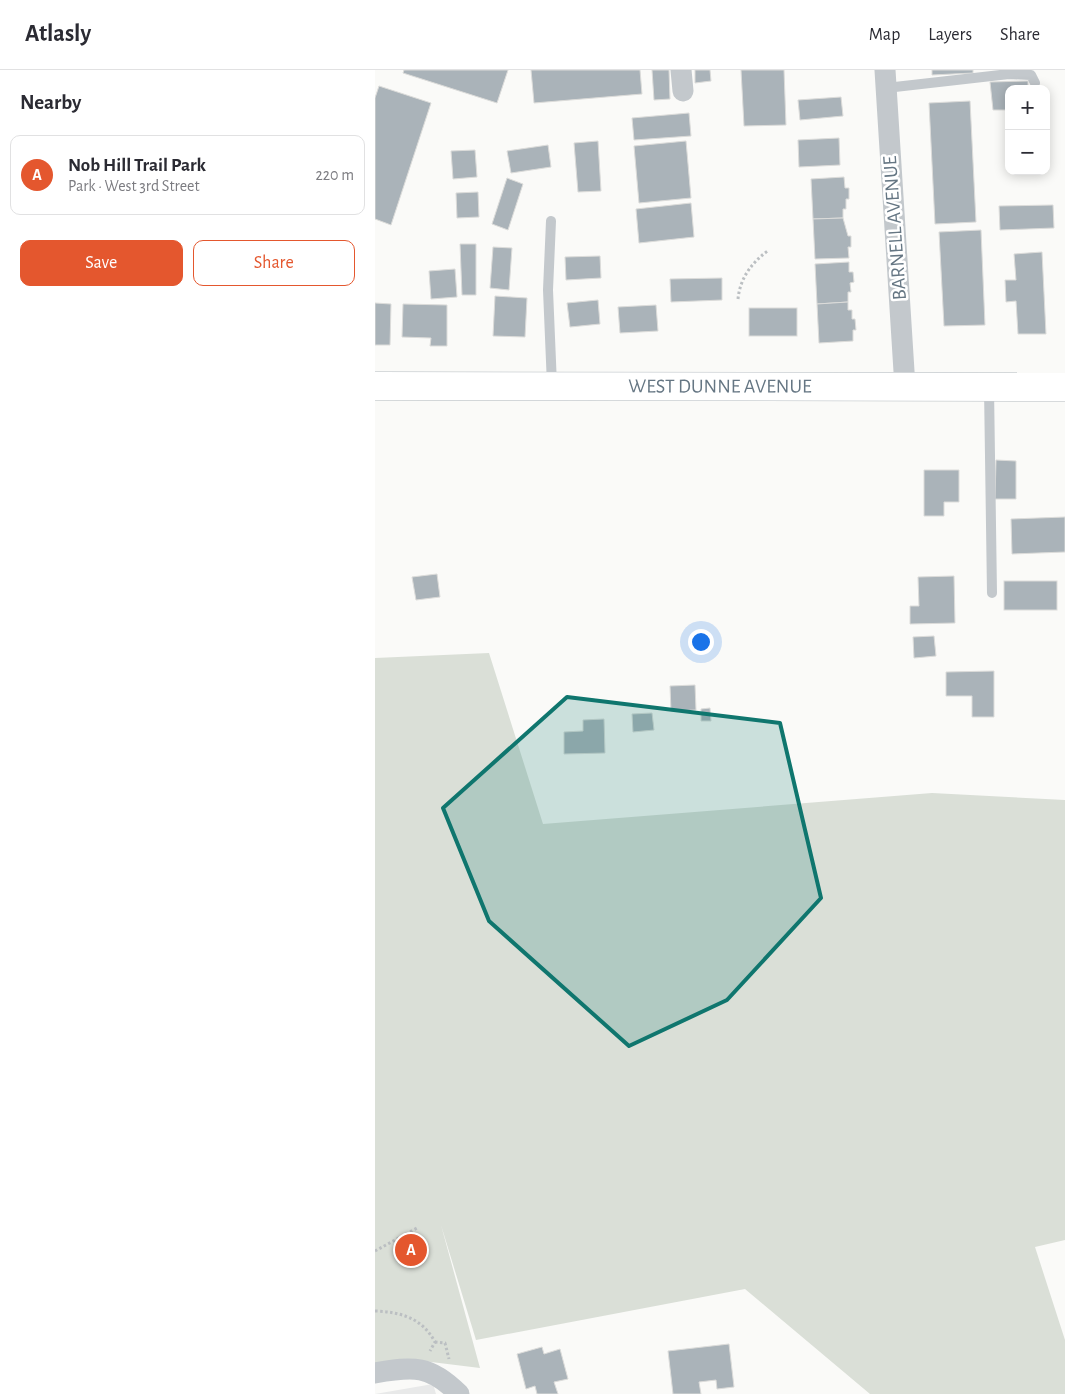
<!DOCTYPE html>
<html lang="en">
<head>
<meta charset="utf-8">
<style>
  body { margin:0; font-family:"Alegreya Sans",sans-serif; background:#f2f2f3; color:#2b2b33 }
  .controls { position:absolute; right:15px; top:15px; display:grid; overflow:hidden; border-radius:10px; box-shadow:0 2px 12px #0003 }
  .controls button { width:45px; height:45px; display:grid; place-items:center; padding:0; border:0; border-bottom:1px solid #e1e1e2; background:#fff; color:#2b2b33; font:25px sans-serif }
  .you { position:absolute; left:325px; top:571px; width:18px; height:18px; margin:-12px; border:4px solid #fff; border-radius:50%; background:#1a73e8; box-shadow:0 0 0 8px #1a73e833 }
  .badge { display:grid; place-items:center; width:32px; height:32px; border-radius:50%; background:#e4572e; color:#fff; font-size:16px; font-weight:700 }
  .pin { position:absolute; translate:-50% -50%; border:2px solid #fff; box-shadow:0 1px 5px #0006 }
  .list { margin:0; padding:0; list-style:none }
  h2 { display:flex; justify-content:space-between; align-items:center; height:65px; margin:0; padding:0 20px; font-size:21px }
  h2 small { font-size:16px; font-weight:400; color:#7c7c81 }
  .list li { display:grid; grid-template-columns:32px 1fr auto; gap:15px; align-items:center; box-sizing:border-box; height:80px; margin:0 10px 10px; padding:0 10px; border:1px solid #e1e1e2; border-radius:10px }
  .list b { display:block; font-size:19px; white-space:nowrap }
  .list p { margin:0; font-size:16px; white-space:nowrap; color:#7c7c81 }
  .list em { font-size:16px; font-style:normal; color:#7c7c81 }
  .actions { display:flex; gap:10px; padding:15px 20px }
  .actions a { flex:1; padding:11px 0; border:1px solid #e4572e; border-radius:10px; text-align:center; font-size:18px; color:#e4572e }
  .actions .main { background:#e4572e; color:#fff }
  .map { position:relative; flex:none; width:690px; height:1324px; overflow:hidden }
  header { display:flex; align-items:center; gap:30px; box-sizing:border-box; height:70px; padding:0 25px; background:#fff; border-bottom:1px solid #e1e1e2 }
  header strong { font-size:24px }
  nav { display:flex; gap:28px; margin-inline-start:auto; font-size:18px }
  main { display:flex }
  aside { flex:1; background:#fff }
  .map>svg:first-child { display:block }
  .built { fill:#e8e9e9 }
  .green { fill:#dadfd7 }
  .building { fill:#aab3b9; stroke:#dcdcda }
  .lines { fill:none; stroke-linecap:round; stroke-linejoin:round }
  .secondary-casing { stroke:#b3babf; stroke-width:29 }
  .path { stroke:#bbbfc2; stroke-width:3; stroke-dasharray:2.5 2.5; stroke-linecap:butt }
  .service { stroke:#c3c8cc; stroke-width:10 }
  .minor { stroke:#c3c8cc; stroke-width:21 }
  .secondary { stroke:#fff; stroke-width:28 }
  .marked { fill:#0f766e; fill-opacity:0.2; stroke:#0f766e; stroke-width:4; stroke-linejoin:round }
  .labels { text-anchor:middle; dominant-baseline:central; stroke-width:5; stroke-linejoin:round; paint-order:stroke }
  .street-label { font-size:20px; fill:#657683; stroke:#fff }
</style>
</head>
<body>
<header>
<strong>Atlasly</strong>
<nav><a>Map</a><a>Layers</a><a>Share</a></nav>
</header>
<main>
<aside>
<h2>Nearby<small></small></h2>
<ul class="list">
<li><span class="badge">A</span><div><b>Nob Hill Trail Park</b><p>Park · West 3rd Street</p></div><em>220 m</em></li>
</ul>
<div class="actions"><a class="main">Save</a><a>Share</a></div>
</aside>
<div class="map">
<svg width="690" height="1324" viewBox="0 0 690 1324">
  <rect width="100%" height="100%" fill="#fafaf8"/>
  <path class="built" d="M58,1314L61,1324H0Z"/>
  <path class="green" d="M114,583L168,754L557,723L690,730V1170L660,1177L690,1270V1324H495L370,1219L101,1270L66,1155L105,1298L48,1291L0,1298V588Z"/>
  <g class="building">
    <path d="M29,0H133L122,33L28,3Z"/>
    <path d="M156,0H265L267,24L159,33Z"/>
    <path d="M277,0H294L295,29L279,30Z"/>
    <path d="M320,0H335L336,11L320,13Z"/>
    <path d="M366,0H409L411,55L369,56Z"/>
    <path d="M557,0H598V3L557,5Z"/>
    <path d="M653,11V19H634V40H618L615,12Z"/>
    <path d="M4,16L56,33L16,155L0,149V28Z"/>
    <path d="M466,27L468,46L425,50L423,30Z"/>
    <path d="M595,31L601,152L560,154L554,33Z"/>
    <path d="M314,43L316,66L259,70L257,48Z"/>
    <path d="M464,68L465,95L424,97L423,70Z"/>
    <path d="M223,71L226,121L203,122L199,73Z"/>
    <path d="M311,71L316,128L264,133L259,76Z"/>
    <path d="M173,75L176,97L136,103L132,81Z"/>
    <path d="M100,80L102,107L78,109L76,81Z"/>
    <path d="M469,107L470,118H474V129H471V139H468V148L438,149L436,109Z"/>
    <path d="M132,108L148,114L133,160L117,154Z"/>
    <path d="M103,122L104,147L82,148L81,123Z"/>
    <path d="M316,133L319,167L264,173L261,139Z"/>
    <path d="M678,135L679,158L625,160L624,136Z"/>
    <path d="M468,148L473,166H476V177H473L474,188L440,189L438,149Z"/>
    <path d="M606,160L610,255L569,256L564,162Z"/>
    <path d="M85,174H101V225H87Z"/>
    <path d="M118,177L137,178L134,220L115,218Z"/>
    <path d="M667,182L671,264H643L641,231L631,232L630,210H641L639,184Z"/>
    <path d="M225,186L226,208L191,210L190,187Z"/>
    <path d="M474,192V202H478L479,212L475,213L476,222H473V232L442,234L440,194Z"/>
    <path d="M80,199L82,227L56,229L54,201Z"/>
    <path d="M347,208V230L296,232L295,209Z"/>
    <path d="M120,226L152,228L150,267L118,266Z"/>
    <path d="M223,230L225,254L195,257L192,233Z"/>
    <path d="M473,232V240H477V249H480L481,260H478V271L444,273L442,234Z"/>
    <path d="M0,233L16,234L15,275H0Z"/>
    <path d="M28,234L72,235V276H55L56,268L27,267Z"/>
    <path d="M281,235L283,261L245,263L243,237Z"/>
    <rect x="374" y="238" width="48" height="28"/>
    <path d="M621,390L641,391V429H620Z"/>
    <path d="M549,400H584V432H569V446H549Z"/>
    <path d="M690,447V482L637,484L636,449Z"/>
    <path d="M62,504L65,527L41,530L37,507Z"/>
    <path d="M579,506L580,553L535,554V536H544L543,507Z"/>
    <rect x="629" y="511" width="53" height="29"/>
    <path d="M559,566L561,586L539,588L538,567Z"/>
    <path d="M619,601V647H597V626H571V602Z"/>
    <path d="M320,615L321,640L296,641L295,616Z"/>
    <path d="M335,638L336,651H326V639Z"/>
    <path d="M277,643L279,660L258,662L257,644Z"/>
    <path d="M229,649L230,683L189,684V662L208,661V650Z"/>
    <path d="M354,1274L359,1317L342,1319L341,1310L324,1312L326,1324H298L293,1281Z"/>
    <path d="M167,1277L169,1284L185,1279L193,1309L179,1312L183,1324H162L160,1316L151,1319L142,1284Z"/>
  </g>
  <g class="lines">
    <g class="secondary-casing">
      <g id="secondary">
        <path id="s1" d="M0,316L690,317"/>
      </g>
    </g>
    <g class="path">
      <path d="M363,229C365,208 377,192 394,180"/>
      <path d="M0,1181L42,1158"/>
      <path d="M0,1241C26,1242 47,1248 60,1272L55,1281"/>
      <path d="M60,1272L70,1273L74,1289"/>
    </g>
    <g class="service">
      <path d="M511,18L634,4L656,5L660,13"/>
      <path d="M176,151L173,220L177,315"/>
      <path d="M614,318L617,523"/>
    </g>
    <g class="minor">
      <path d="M306,0L308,21"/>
      <path d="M510,0L530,317"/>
      <path d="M0,1303C39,1296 55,1295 84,1324"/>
    </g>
    <use href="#secondary" class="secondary"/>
  </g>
  <path class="marked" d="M192,627L405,653L446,828L352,930L254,976L114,851L68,738Z"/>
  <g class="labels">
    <g class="street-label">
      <text transform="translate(520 158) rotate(-94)">BARNELL AVENUE</text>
      <text stroke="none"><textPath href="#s1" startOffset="345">WEST DUNNE AVENUE</textPath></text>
    </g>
  </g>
</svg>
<div class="controls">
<button>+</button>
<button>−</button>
</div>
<div class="you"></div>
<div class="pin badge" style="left:36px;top:1180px">A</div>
</div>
</main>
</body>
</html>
